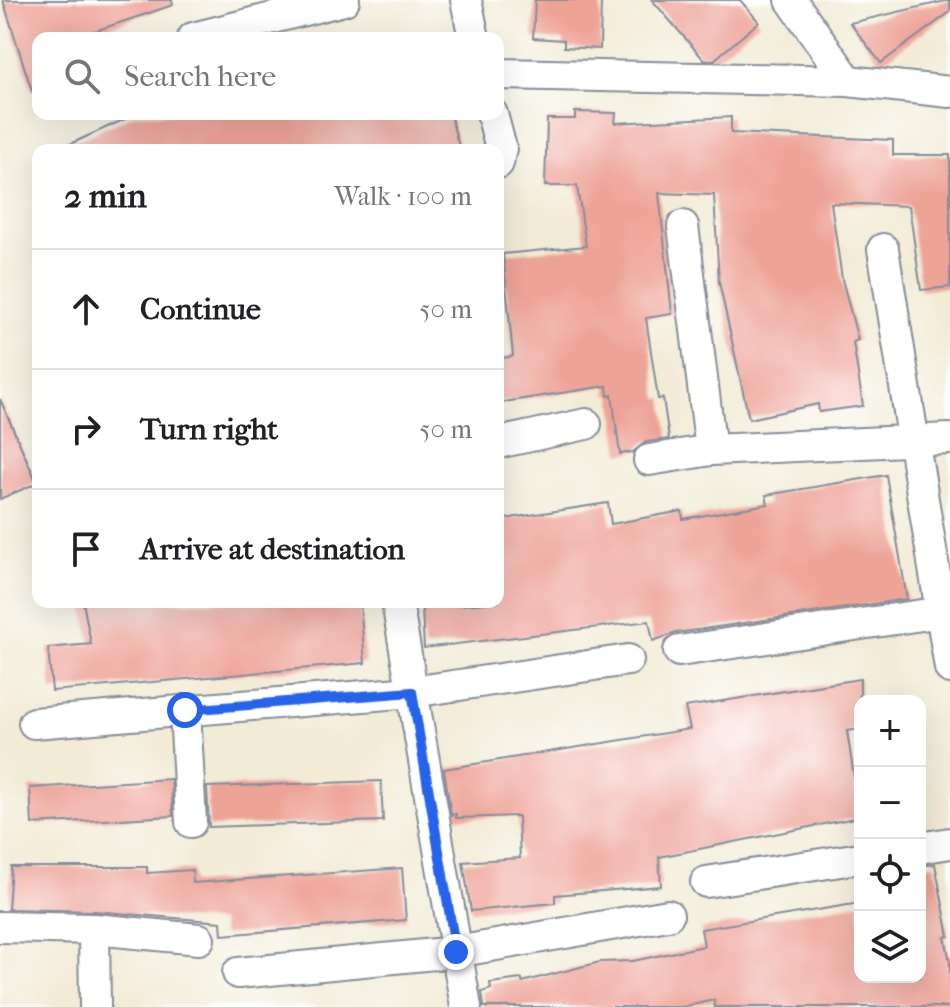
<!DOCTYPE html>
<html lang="en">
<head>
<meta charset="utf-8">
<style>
  body { margin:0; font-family:"IM FELL French Canon",serif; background:#f6f6f6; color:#202124 }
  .controls { position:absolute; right:24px; bottom:24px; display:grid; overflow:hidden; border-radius:16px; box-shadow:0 8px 32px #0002 }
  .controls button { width:72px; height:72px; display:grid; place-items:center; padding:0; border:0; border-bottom:2px solid #e0e0e0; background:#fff; color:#202124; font:40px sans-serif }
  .stop { position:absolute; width:24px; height:24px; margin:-18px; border:6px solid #2563eb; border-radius:50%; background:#fff }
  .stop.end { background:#2563eb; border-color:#fff; box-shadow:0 2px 8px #0008 }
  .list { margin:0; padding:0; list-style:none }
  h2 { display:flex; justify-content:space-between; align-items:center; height:104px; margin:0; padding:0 32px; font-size:34px }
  h2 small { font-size:26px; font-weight:400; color:#757577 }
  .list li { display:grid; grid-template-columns:52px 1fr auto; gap:24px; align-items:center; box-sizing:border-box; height:120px; padding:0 32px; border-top:2px solid #e0e0e0 }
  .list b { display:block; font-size:30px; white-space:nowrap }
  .list em { font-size:26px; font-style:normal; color:#757577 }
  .icon { flex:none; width:44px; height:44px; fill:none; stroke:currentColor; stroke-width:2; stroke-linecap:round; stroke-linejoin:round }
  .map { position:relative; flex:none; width:950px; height:1007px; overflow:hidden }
  .search { position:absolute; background:#fff; box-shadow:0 8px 32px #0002; left:32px; top:32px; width:472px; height:88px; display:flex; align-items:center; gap:20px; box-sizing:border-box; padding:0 28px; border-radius:16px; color:#757577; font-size:30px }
  .panel { position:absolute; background:#fff; box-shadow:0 8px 32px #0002; left:32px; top:144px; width:472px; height:464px; border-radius:16px }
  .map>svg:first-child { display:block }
  .building { fill:#eea397 }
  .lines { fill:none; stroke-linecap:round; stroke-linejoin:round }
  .minor-casing { stroke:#868d9a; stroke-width:34 }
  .minor { stroke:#fff; stroke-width:30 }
  .route { stroke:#2563eb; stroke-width:10 }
</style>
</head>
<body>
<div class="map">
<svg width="950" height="1007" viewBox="0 0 950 1007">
  <rect width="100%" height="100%" fill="#fff"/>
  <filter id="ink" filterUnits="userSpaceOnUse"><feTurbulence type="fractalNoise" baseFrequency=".0125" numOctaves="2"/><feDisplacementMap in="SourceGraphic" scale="16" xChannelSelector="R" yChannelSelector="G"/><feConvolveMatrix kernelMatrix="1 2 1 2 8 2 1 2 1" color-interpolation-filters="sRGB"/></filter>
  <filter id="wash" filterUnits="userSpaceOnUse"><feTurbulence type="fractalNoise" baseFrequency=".006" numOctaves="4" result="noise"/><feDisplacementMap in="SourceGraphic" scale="32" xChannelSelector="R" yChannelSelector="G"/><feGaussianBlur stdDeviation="1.8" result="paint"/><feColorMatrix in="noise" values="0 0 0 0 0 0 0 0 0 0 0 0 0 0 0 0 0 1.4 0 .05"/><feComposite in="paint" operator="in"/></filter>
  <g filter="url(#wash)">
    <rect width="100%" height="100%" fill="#f2ebd5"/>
    <g id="blocks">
      <g class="building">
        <path d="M3,0H172L173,5L74,38H38V90L32,91Z"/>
        <path d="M535,0H601L600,49L564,47V40L533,38Z"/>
        <path d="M652,0H740L759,22L714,60H704Z"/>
        <path d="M950,0V12L881,63L850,23Z"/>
        <path d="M575,112L616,113L615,123L731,117V133L893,140V155H950V287L921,290L909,206L831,203L842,279L858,340L853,342L863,406L819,412L818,404L749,419L719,282L714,195L659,193L672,314L646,318L658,399L663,398L669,439L646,442L633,452L620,454L612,395L608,396L607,386L498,403V359L513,356L503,254L586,246L577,186H545L547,119H575Z"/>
        <path d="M136,114H450L460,150H57Z"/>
        <path d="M0,399L37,483L0,499Z"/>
        <path d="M886,475L907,599L676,633L653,641L649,621L424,648L422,608L498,602V520L608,503L611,524L682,511L683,519L768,504L766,495Z"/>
        <path d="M83,602H360L365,663L52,691L48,648L91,644Z"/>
        <path d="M860,679V729L847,731L860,817L659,857L661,886L555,895V903L471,911L463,862L520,858L518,816L456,818V814L451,815L444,769L690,729L685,707Z"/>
        <path d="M171,779L173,816L32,824L30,788Z"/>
        <path d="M381,781L383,821L209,827L207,787Z"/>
        <path d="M935,864L949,936L945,937L950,962V1007H715L714,1000L683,1007H484L482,992L491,989L490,983L522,979V982L600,962L633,961L704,946L701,929L860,903V977H920V866Z"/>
        <path d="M11,867H147V873L192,870L193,883L402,868L406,920L222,935L221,922L94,911L8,909Z"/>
      </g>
    </g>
  </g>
  <g filter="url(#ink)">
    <use href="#blocks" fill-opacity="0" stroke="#868d9a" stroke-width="2"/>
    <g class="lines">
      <g class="minor-casing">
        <g id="minor">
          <path d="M466,0L474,38"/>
          <path d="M791,0L848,81"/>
          <path d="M193,38L344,0"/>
          <path d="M498,74L848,81L950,92"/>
          <path d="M492,114L501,148L498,163"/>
          <path d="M683,226L711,450"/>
          <path d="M883,249L950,668"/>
          <path d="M498,443L586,424"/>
          <path d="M649,460L711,450L950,439"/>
          <path d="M397,602L466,1007"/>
          <path d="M679,651L942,612"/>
          <path d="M185,710L191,822"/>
          <path d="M34,723L412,692L628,660"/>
          <path d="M920,848L950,843"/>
          <path d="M706,882L860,858"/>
          <path d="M0,927L94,929L199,939"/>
          <path d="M94,929L95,1007"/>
          <path d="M238,973L456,952L668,915"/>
        </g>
      </g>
      <use href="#minor" class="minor"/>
    </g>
  </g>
  <g class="lines" filter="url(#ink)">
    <path class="route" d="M185,710L412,692L456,952"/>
  </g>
</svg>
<div class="controls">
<button>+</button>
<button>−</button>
<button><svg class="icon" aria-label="locate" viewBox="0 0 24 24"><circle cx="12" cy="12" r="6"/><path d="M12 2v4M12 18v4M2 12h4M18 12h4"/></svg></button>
<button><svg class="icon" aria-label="layers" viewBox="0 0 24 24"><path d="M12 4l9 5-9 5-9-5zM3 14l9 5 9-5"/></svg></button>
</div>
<div class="stop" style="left:185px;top:710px"></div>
<div class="stop end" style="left:456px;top:952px"></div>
<div class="search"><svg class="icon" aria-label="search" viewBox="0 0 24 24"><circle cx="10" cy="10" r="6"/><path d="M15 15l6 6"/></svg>Search here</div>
<section class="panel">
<h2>2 min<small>Walk · 100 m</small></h2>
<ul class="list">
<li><svg class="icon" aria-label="ahead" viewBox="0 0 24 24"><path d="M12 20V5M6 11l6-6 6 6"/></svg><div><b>Continue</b></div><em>50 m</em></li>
<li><svg class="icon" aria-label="right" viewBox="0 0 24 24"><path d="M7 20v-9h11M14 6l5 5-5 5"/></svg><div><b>Turn right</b></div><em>50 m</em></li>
<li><svg class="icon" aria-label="arrive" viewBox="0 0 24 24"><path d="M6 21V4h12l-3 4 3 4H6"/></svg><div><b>Arrive at destination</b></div></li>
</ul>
</section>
</div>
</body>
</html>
